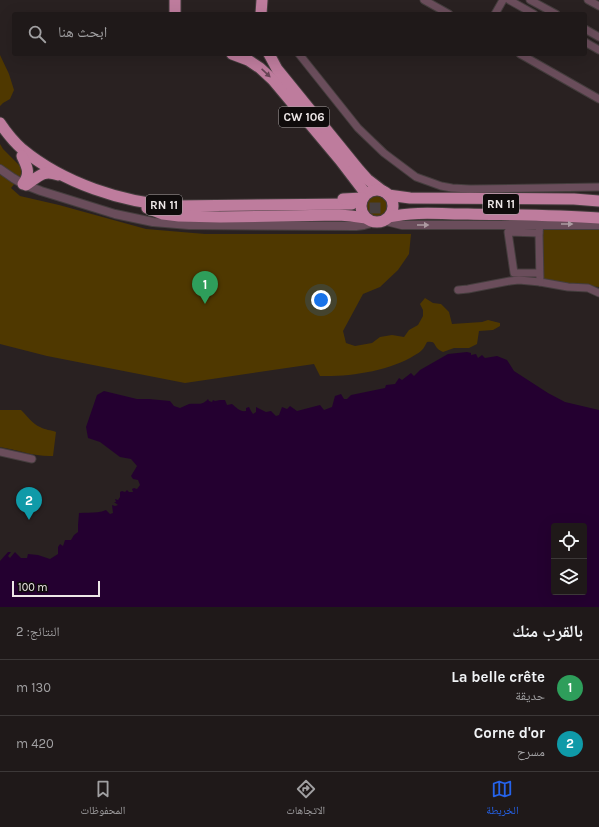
<!DOCTYPE html>
<html lang="ar">
<head>
<meta charset="utf-8">
<style>
  body { margin:0; font-family:Karla,"Noto Naskh Arabic",sans-serif; background:#2c2626; color:#f1f3f6; direction:rtl }
  .controls { position:absolute; right:12px; bottom:12px; display:grid; overflow:hidden; border-radius:4px; box-shadow:0 4px 16px #0002 }
  .controls button { width:36px; height:36px; display:grid; place-items:center; padding:0; border:0; border-bottom:1px solid #3c3838; background:#1f1919; color:#f1f3f6; font:20px sans-serif }
  .scale { position:absolute; left:12px; bottom:10px; width:88px; box-sizing:border-box; padding-left:4px; border:2px solid #ede7e7; border-top:0; font-size:11px; line-height:14px; white-space:nowrap; color:#ede7e7; -webkit-text-stroke:3px #0f0b0b; paint-order:stroke }
  .you { position:absolute; left:321px; top:300px; width:14px; height:14px; margin:-10px; border:3px solid #fff; border-radius:50%; background:#1a73e8; box-shadow:0 0 0 6px #1a73e833 }
  .badge { display:grid; place-items:center; width:26px; height:26px; border-radius:50%; background:#2563eb; color:#fff; font-size:13px; font-weight:700 }
  .pin { position:absolute; translate:-50% -33px; filter:drop-shadow(0 1px 2px #0008) }
  .pin::after { content:''; position:absolute; top:21px; width:14px; height:12px; background:inherit; clip-path:polygon(0 0,100% 0,50% 100%) }
  .list { margin:0; padding:0; list-style:none }
  h2 { display:flex; justify-content:space-between; align-items:center; height:52px; margin:0; padding:0 16px; font-size:17px }
  h2 small { font-size:13px; font-weight:400; color:#a1a0a2 }
  .list li { display:grid; grid-template-columns:26px 1fr auto; gap:12px; align-items:center; box-sizing:border-box; height:56px; padding:0 16px; border-top:1px solid #3c3838 }
  .list b { display:block; font-size:15px; white-space:nowrap }
  .list p { margin:0; font-size:13px; white-space:nowrap; color:#a1a0a2 }
  .list em { font-size:13px; font-style:normal; color:#a1a0a2 }
  .icon { flex:none; width:22px; height:22px; fill:none; stroke:currentColor; stroke-width:2; stroke-linecap:round; stroke-linejoin:round }
  .map { position:relative; flex:none; width:599px; height:607px; overflow:hidden; direction:ltr }
  .search { position:absolute; background:#1f1919; box-shadow:0 4px 16px #0002; left:12px; right:12px; top:12px; height:44px; display:flex; align-items:center; gap:10px; box-sizing:border-box; padding:0 14px; border-radius:4px; color:#a1a0a2; font-size:15px }
  .sheet { height:164px; background:#1f1919 }
  nav { display:flex; justify-content:space-around; align-items:center; box-sizing:border-box; height:56px; border-top:1px solid #3c3838; background:#1f1919; font-size:11px; color:#a1a0a2 }
  nav a { display:grid; justify-items:center; gap:2px }
  nav .on { color:#2563eb }
  .map>svg:first-child { display:block }
  .green { fill:#4f3800 }
  .water { fill:#240030; fill-rule:evenodd }
  .lines { fill:none; stroke-linecap:round; stroke-linejoin:round }
  .trunk-tunnel { stroke:#463f3f; stroke-width:11; stroke-dasharray:11 5.5; stroke-linecap:butt }
  .minor-casing { stroke:#443d3d; stroke-width:9 }
  .tertiary-casing { stroke:#443d3d; stroke-width:10 }
  .trunk-casing { stroke:#443d3d; stroke-width:13 }
  .minor { stroke:#6a4d5b; stroke-width:7 }
  .tertiary { stroke:#6a4d5b; stroke-width:8 }
  .trunk { stroke:#be7c9d; stroke-width:11 }
  .oneway { fill:#664454 }
  .oneway2 { fill:#ac9aa1 }
  .labels { text-anchor:middle; dominant-baseline:central; stroke-width:3.5; stroke-linejoin:round; paint-order:stroke }
  .shield { fill:#0f0b0b; stroke:#aaa5a5; stroke-width:1 }
  .shield-label { font-size:12px; font-weight:bold; fill:#ede7e7 }
</style>
</head>
<body>
<div class="map">
<svg width="599" height="607" viewBox="0 0 599 607">
  <rect width="100%" height="100%" fill="#292121"/>
  <g class="green">
    <path d="M0,55L9,74L14,90L10,99L3,103L0,106Z"/>
    <path d="M0,144L3,149L25,171L11,188L20,196L59,205L146,229L205,234H411L409,254L398,270L380,287L363,294L343,331L346,343L355,346L372,343L380,337L392,335L404,337L409,330L418,325L423,316V310L420,304L425,298L433,303L441,304L449,312L452,324L482,322L488,320L500,323V326L493,330L479,331L477,344L469,348H454L443,352C441,351 439,350 438,349C433,344 436,341 427,342C426,344 424,348 422,350C420,352 417,354 415,355C390,371 349,377 320,376L314,364L185,383L47,356L0,344Z"/>
    <circle cx="377" cy="206" r="11"/>
    <path d="M543,230H599V287L542,282Z"/>
    <path d="M0,410H21C27,416 33,424 40,427C45,430 51,430 56,432L53,456C35,457 18,450 0,447Z"/>
  </g>
  <path class="water" d="M467,352L471,353V355L476,354L478,358L482,355L485,358L497,356L507,360L514,371L548,393L565,402L599,410V607H0V561L8,552H11L8,556L10,558L15,552L21,558H27L28,554L38,555L50,559L58,554V547L60,544L63,546L65,540H71L74,535L78,532V525L79,513C88,512 98,514 106,510L110,514L113,513L112,505L115,506L118,505L114,502H116L115,499L118,500L120,497V492L122,491L125,492L127,490L129,492H133L132,489L134,488L137,489L140,485L138,480L133,479L131,476L137,466L131,459L120,457L100,442L88,438L86,427L97,395L104,391L137,399H149L170,401L174,406L180,408C183,407 186,405 189,404C197,403 202,406 208,399L209,401L212,402L213,400L215,401L220,400H225L227,405L232,404C237,408 240,412 246,411V408L249,407L251,411L253,414L256,412V407L266,412L271,411L276,416L279,415L282,407L287,409L290,406L297,411L320,405L324,410L332,407L335,396L341,394L344,399H347L351,395L385,388L386,385L395,384L399,378L402,380L411,373L414,376L420,370L448,354ZM554,526H584V592H554Z"/>
  <g class="lines">
    <path class="trunk-tunnel" d="M353,208H402"/>
    <g class="minor-casing">
      <g id="minor">
        <path d="M424,0L449,14"/>
        <path d="M509,0L534,14"/>
        <path d="M530,0L556,14"/>
        <path d="M588,0L599,6"/>
        <path d="M495,14L503,0"/>
        <path d="M585,29L599,37"/>
        <path d="M585,42L599,50"/>
        <path d="M299,54L358,128L384,153L416,177L430,182L441,186L452,188L470,189L599,187"/>
        <path d="M520,54L599,99"/>
        <path d="M540,224L539,233L540,282L568,287L588,288L599,293"/>
        <path d="M539,233L508,232L514,273H539"/>
        <path d="M458,290L468,289L510,281L519,280L540,282"/>
        <path d="M0,452L32,459"/>
      </g>
    </g>
    <g class="tertiary-casing">
      <g id="tertiary">
        <path d="M0,169L13,178L23,184L41,191L115,214L153,222L189,225L356,226L364,225L375,222"/>
        <path d="M385,220L390,222L402,225H599"/>
      </g>
    </g>
    <g class="trunk-casing">
      <g id="trunk">
        <path d="M175,0V14"/>
        <path d="M261,14L262,0"/>
        <path d="M232,54L248,60L260,68L273,80L340,160L366,194"/>
        <path d="M269,54L277,69L359,170L367,179L384,192"/>
        <path d="M0,123C6,132 13,141 22,149C63,183 123,203 176,206L352,204"/>
        <path d="M22,156C27,167 31,173 23,184"/>
        <path d="M26,185C38,177 43,169 58,175"/>
        <circle cx="377" cy="206" r="16"/>
        <path d="M388,195L410,198L574,199L599,201"/>
        <path d="M343,199L363,198"/>
        <path d="M147,208L163,214L179,216L220,217L339,215L351,216L366,218"/>
        <path d="M389,217C414,211 442,214 468,214C512,215 555,215 599,218"/>
      </g>
    </g>
    <use href="#minor" class="minor"/>
    <use href="#tertiary" class="tertiary"/>
    <use href="#trunk" class="trunk"/>
  </g>
  <defs><path id="oneway-solid" d="M-6-.8H1V-3.2L6.5 0L1 3.2V.8H-6Z"/></defs>
  <use class="oneway" href="#oneway-solid" transform="translate(266 73) rotate(43)"/>
  <g class="oneway2">
    <use href="#oneway-solid" transform="translate(567 224)"/>
    <use href="#oneway-solid" transform="translate(423 225)"/>
  </g>
  <g class="labels">
    <g class="shield">
      <rect x="279" y="107" width="50" height="20" rx="3"/>
      <rect x="483" y="194" width="36" height="20" rx="3"/>
      <rect x="146" y="195" width="36" height="20" rx="3"/>
    </g>
    <g class="shield-label">
      <text x="304" y="117">CW 106</text>
      <text x="501" y="204">RN 11</text>
      <text x="164" y="205">RN 11</text>
    </g>
  </g>
</svg>
<div class="controls">
<button><svg class="icon" aria-label="locate" viewBox="0 0 24 24"><circle cx="12" cy="12" r="6"/><path d="M12 2v4M12 18v4M2 12h4M18 12h4"/></svg></button>
<button><svg class="icon" aria-label="layers" viewBox="0 0 24 24"><path d="M12 4l9 5-9 5-9-5zM3 14l9 5 9-5"/></svg></button>
</div>
<div class="scale">100 m</div>
<div class="you"></div>
<div class="pin badge" style="left:205px;top:304px;background:#2e9e5b">1</div>
<div class="pin badge" style="left:29px;top:520px;background:#0f9aa8">2</div>
<div class="search"><svg class="icon" aria-label="search" viewBox="0 0 24 24"><circle cx="10" cy="10" r="6"/><path d="M15 15l6 6"/></svg>ابحث هنا</div>
</div>
<section class="sheet">
<h2>بالقرب منك<small>النتائج: 2</small></h2>
<ul class="list">
<li><span class="badge" style="background:#2e9e5b">1</span><div><b>La belle crête</b><p>حديقة</p></div><em>130 m</em></li>
<li><span class="badge" style="background:#0f9aa8">2</span><div><b>Corne d'or</b><p>مسرح</p></div><em>420 m</em></li>
</ul>
</section>
<nav>
<a class="on"><svg class="icon" aria-label="map" viewBox="0 0 24 24"><path d="M3 6l6-2 6 2 6-2v14l-6 2-6-2-6 2zM9 4v14M15 6v14"/></svg>الخريطة</a>
<a><svg class="icon" aria-label="directions" viewBox="0 0 24 24"><path d="M12 3l9 9-9 9-9-9zM9 14v-3h6M13 9l2 2-2 2"/></svg>الاتجاهات</a>
<a><svg class="icon" aria-label="saved" viewBox="0 0 24 24"><path d="M7 4h10v16l-5-4-5 4z"/></svg>المحفوظات</a>
</nav>
</body>
</html>
